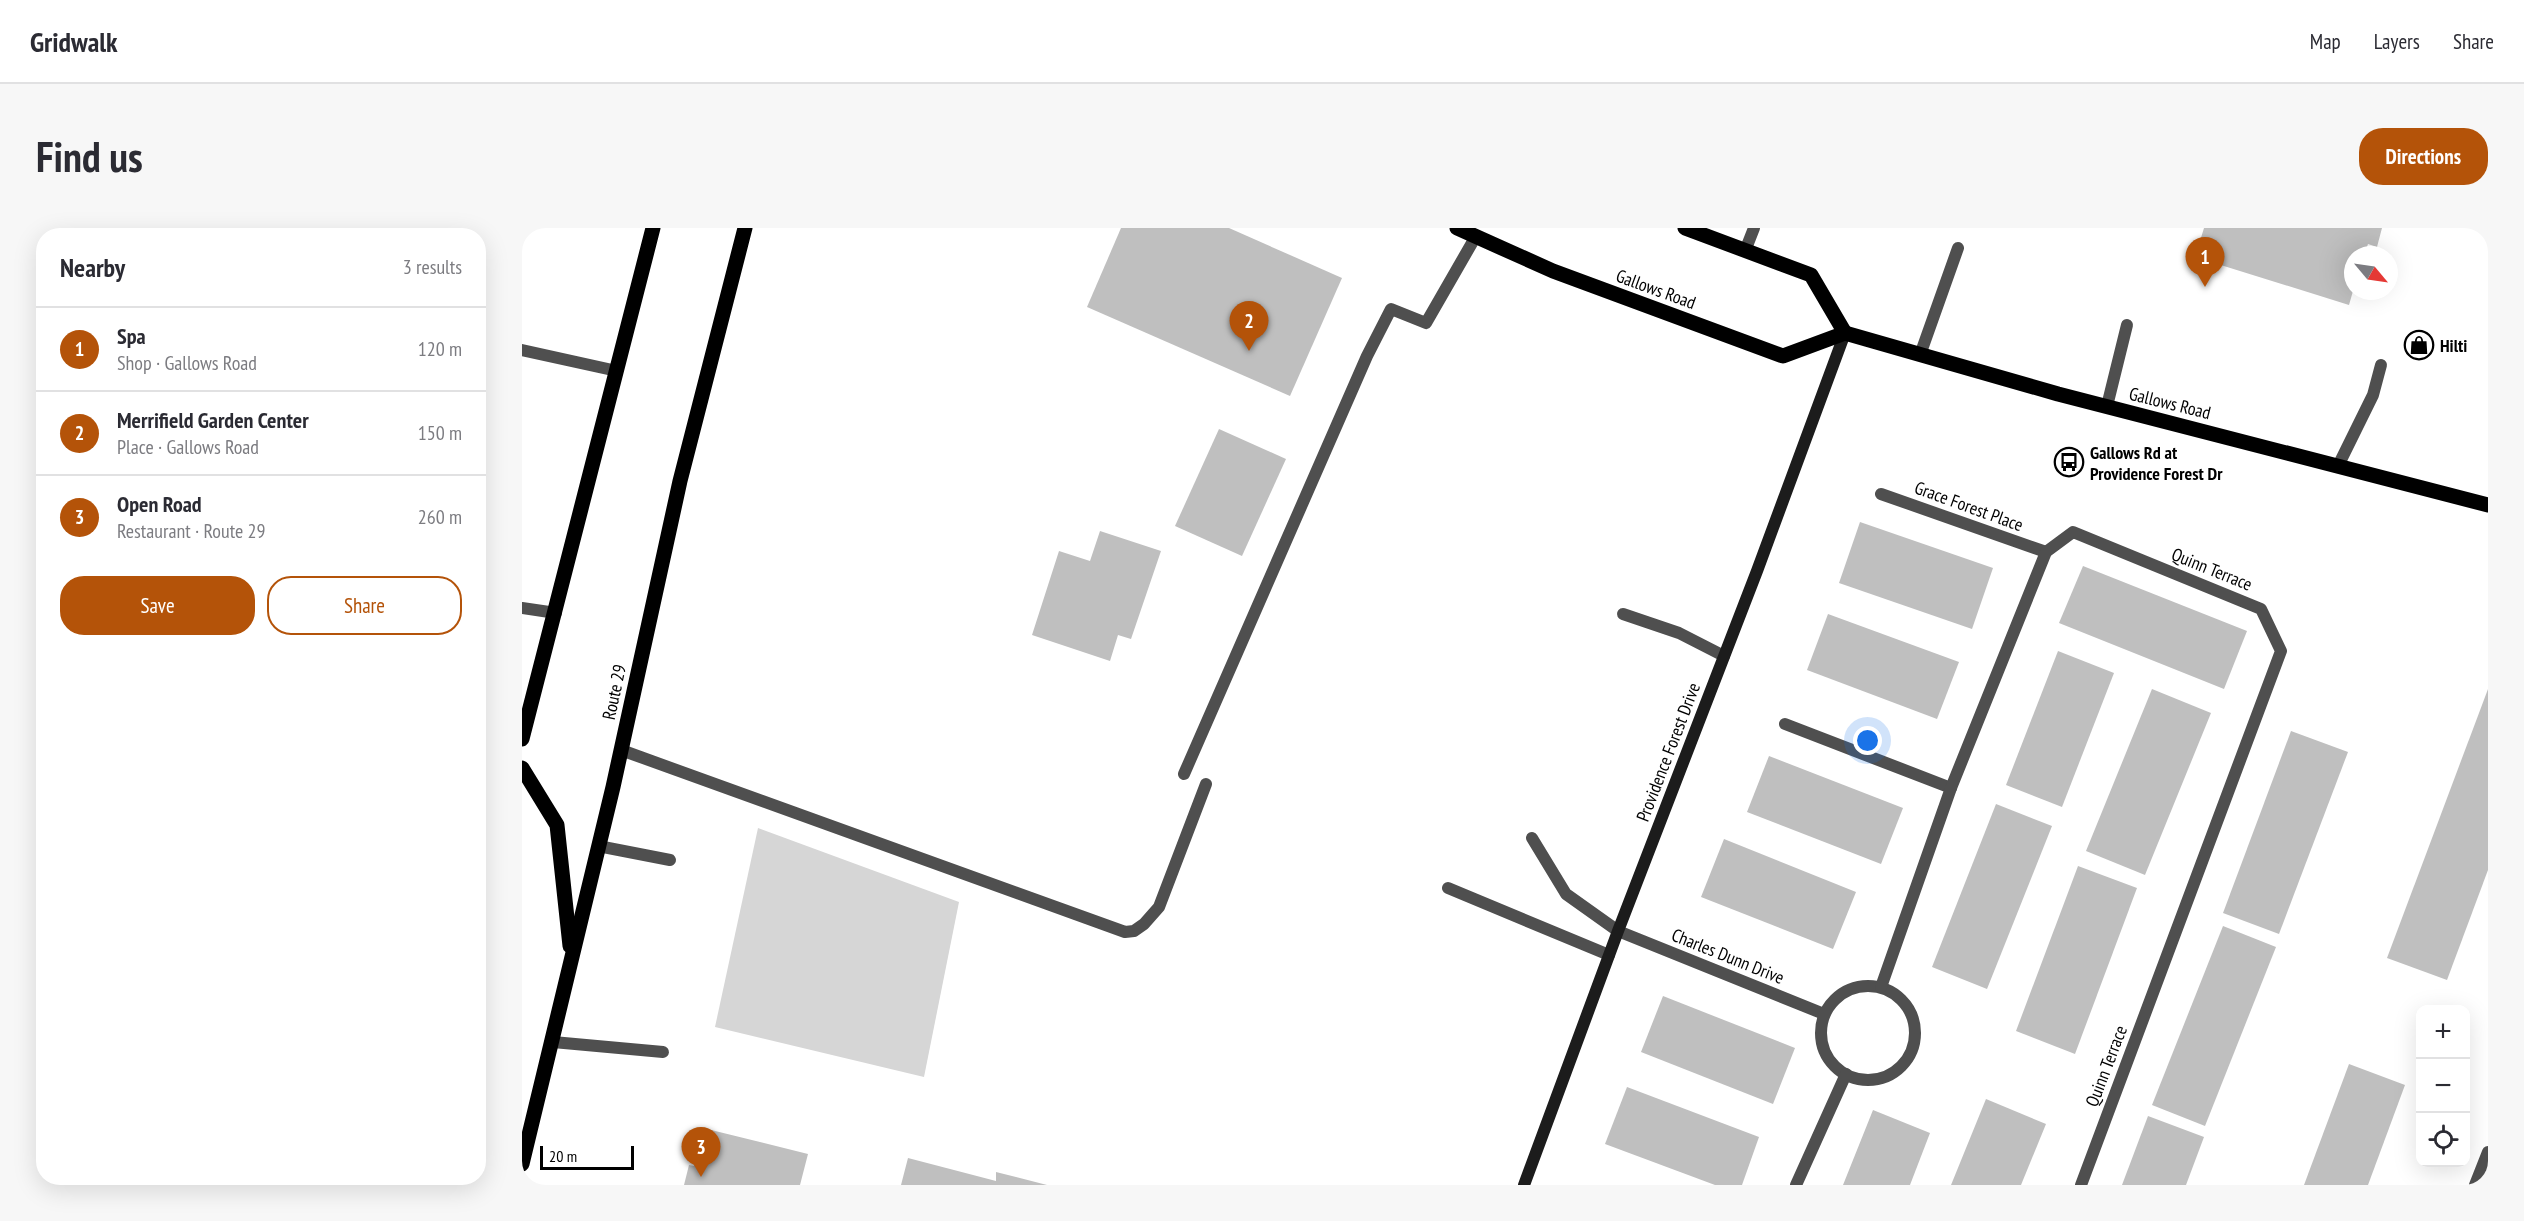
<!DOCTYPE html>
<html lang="en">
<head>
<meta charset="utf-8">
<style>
  body { margin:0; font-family:"PT Sans Narrow",sans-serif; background:#f7f7f7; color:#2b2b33 }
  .controls { position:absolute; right:18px; bottom:18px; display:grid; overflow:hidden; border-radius:12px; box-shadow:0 6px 24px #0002 }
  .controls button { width:54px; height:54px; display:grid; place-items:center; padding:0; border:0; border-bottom:2px solid #e1e1e2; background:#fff; color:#2b2b33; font:30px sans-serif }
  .compass { position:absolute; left:1822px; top:18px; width:54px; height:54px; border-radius:50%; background:#fff; box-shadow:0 6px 24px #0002; rotate:119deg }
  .scale { position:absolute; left:18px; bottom:15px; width:94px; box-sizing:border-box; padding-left:6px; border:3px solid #000; border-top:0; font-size:16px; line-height:21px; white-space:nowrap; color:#000; -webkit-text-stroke:4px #fff; paint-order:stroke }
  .you { position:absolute; left:1346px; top:513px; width:21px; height:21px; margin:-15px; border:4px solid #fff; border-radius:50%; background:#1a73e8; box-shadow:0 0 0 9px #1a73e833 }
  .badge { display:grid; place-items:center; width:39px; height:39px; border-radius:50%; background:#b45309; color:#fff; font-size:20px; font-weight:700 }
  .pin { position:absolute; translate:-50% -50px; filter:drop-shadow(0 2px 3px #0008) }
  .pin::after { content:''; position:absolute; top:32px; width:21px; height:18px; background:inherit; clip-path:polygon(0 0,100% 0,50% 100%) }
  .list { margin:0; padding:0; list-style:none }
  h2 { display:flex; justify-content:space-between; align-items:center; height:78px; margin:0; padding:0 24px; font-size:26px }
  h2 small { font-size:20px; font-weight:400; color:#7c7c81 }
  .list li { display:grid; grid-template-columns:39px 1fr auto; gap:18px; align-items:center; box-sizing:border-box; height:84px; padding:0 24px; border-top:2px solid #e1e1e2 }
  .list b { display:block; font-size:22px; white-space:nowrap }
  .list p { margin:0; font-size:20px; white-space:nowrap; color:#7c7c81 }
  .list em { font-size:20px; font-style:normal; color:#7c7c81 }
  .actions { display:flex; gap:12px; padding:18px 24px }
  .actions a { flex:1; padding:14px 0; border:2px solid #b45309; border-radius:24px; text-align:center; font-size:21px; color:#b45309 }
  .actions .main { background:#b45309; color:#fff }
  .icon { flex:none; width:33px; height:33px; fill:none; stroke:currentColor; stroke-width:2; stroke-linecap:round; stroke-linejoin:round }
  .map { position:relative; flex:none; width:1966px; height:957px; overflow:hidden; border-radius:24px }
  header { display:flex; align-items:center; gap:36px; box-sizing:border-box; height:84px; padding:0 30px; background:#fff; border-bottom:2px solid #e1e1e2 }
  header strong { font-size:28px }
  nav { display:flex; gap:33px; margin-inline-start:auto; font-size:21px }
  .intro { display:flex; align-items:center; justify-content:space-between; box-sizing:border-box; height:144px; padding:0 36px }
  h1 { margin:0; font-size:42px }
  .button { padding:15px 27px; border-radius:24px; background:#b45309; color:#fff; font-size:21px; font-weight:700 }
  main { display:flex; gap:36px; padding:0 36px }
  aside { flex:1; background:#fff; border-radius:24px; box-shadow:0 6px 24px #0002 }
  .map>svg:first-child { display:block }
  .green { fill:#d6d6d6 }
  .building { fill:#bfbfbf }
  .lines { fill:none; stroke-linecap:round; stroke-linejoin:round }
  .lane { stroke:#4f4f4f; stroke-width:12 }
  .street { stroke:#4f4f4f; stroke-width:12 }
  .secondary { stroke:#1c1c1c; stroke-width:12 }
  .primary { stroke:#000; stroke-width:15 }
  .labels { text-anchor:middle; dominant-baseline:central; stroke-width:5; stroke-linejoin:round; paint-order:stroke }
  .street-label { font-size:18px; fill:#000; stroke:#fff }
  .poi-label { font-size:18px; font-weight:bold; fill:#000; stroke:#fff; text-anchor:start }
</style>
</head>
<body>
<header>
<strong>Gridwalk</strong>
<nav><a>Map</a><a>Layers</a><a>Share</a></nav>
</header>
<div class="intro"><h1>Find us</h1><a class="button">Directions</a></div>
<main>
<aside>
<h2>Nearby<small>3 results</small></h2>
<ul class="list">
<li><span class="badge">1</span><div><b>Spa</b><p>Shop · Gallows Road</p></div><em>120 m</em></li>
<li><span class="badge">2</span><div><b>Merrifield Garden Center</b><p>Place · Gallows Road</p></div><em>150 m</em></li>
<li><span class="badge">3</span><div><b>Open Road</b><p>Restaurant · Route 29</p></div><em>260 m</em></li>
</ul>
<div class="actions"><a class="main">Save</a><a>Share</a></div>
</aside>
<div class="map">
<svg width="1966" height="957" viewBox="0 0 1966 957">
  <rect width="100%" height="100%" fill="#fff"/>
  <path class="green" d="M236,600L437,674L402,849L193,799Z"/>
  <g class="building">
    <path d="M599,0H707L820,50L768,168L565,79Z"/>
    <path d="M1682,0H1860L1855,19L1846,16L1842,27H1831V63L1827,77L1673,29Z"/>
    <path d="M697,201L764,231L720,328L653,298Z"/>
    <path d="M1338,294L1471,340L1450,401L1317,355Z"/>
    <path d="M578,303L639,323L609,411L596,407L588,433L510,407L537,323L568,333Z"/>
    <path d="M1561,338L1725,403L1702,461L1537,395Z"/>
    <path d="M1306,386L1437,434L1415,491L1285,442Z"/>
    <path d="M1536,423L1592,445L1540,579L1484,557Z"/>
    <path d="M1630,461L1689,485L1623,647L1564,623Z"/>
    <path d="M1966,461V642L1925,752L1865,730Z"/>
    <path d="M1769,503L1826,524L1757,706L1701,685Z"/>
    <path d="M1247,528L1381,580L1359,636L1225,584Z"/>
    <path d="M1474,576L1530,598L1465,761L1410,739Z"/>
    <path d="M1202,611L1334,664L1311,721L1179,669Z"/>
    <path d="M1556,638L1615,660L1553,826L1494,803Z"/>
    <path d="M1701,698L1754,719L1683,898L1630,877Z"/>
    <path d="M1141,768L1273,820L1251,876L1119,824Z"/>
    <path d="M1827,836L1883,857L1846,957H1782Z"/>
    <path d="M1105,859L1237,909L1220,957H1193L1083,916Z"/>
    <path d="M1464,871L1524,896L1499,957H1429Z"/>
    <path d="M1351,882L1408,905L1388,957H1321Z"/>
    <path d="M1626,888L1682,909L1664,957H1600Z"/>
    <path d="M181,900L286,926L278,957H162L167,937L172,938Z"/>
    <path d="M386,930L474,953V944L525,957H379Z"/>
  </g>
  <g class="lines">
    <g class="lane">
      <path d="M1223,23L1232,0"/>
      <path d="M0,122L95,143"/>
      <path d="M1398,127L1436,20"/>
      <path d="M1585,178L1605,97"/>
      <path d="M1816,238L1851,167L1859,137"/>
      <path d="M0,380L34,385"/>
      <path d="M1101,386L1157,405L1202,428"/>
      <path d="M99,522L603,704L612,703L622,696L637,679L684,556"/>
      <path d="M662,546L845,128L869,81L904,95L954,8"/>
      <path d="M1010,610L1044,666L1096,703"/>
      <path d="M76,618L148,632"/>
      <path d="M926,660L1087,727"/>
      <path d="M31,814L141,824"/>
    </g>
    <g class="street">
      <path d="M1359,266L1524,324"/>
      <path d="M1263,496L1429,560"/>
      <path d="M1096,703L1302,786"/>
      <circle cx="1346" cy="805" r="47"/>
      <path d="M1359,759L1429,560L1524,324L1551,304L1739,381L1759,423L1559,957"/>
      <path d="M1274,957L1324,846"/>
      <path d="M1953,957L1966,924"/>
    </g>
    <path class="secondary" d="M1002,957L1096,703L1235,343L1323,105"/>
    <g class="primary">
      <path d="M935,0L1031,43L1261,128L1323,105L1536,166L1966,277"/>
      <path d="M1163,0L1289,47L1323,105"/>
      <path d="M0,511L131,0"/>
      <path d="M0,540L35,597L48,718"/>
      <path d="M0,936L91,559L158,253L223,0"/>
    </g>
  </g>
  <defs>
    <g id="shop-ring" transform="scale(1.5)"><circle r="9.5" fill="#fff" stroke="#000" stroke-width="1.5"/><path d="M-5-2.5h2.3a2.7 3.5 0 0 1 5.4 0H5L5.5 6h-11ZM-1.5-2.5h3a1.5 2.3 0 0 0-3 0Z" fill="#000"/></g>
    <g id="bus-ring" transform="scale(1.5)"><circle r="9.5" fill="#fff" stroke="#000" stroke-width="1.5"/><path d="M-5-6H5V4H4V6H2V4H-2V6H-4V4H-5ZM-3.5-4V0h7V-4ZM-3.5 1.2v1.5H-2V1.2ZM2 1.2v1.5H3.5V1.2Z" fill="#000"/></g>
  </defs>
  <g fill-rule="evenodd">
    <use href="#shop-ring" x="1897" y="117"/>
    <use href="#bus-ring" x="1547" y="234"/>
  </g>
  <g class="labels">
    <g class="street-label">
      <text transform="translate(1134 61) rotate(20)">Gallows Road</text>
      <text transform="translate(1648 175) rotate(14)">Gallows Road</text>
      <text transform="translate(1447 278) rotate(20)">Grace Forest Place</text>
      <text transform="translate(1690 341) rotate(22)">Quinn Terrace</text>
      <text transform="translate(92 464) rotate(-78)">Route 29</text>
      <text transform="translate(1146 524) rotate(-69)">Providence Forest Drive</text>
      <text transform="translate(1206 728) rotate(22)">Charles Dunn Drive</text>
      <text transform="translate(1584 838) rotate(-69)">Quinn Terrace</text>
    </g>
    <g class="poi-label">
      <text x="1918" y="117">Hilti</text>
      <text x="1568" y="224">Gallows Rd at<tspan x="1568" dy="21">Providence Forest Dr</tspan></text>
    </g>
  </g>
</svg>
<div class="controls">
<button>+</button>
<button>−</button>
<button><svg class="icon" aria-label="locate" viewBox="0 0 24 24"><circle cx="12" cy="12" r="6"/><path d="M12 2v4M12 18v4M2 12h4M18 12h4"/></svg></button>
</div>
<svg class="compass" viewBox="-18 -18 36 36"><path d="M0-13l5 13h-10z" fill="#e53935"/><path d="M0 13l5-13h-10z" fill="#7c7c81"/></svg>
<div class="scale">20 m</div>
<div class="you"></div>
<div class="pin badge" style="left:1683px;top:59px">1</div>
<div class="pin badge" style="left:727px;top:123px">2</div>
<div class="pin badge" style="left:179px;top:949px">3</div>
</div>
</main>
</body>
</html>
